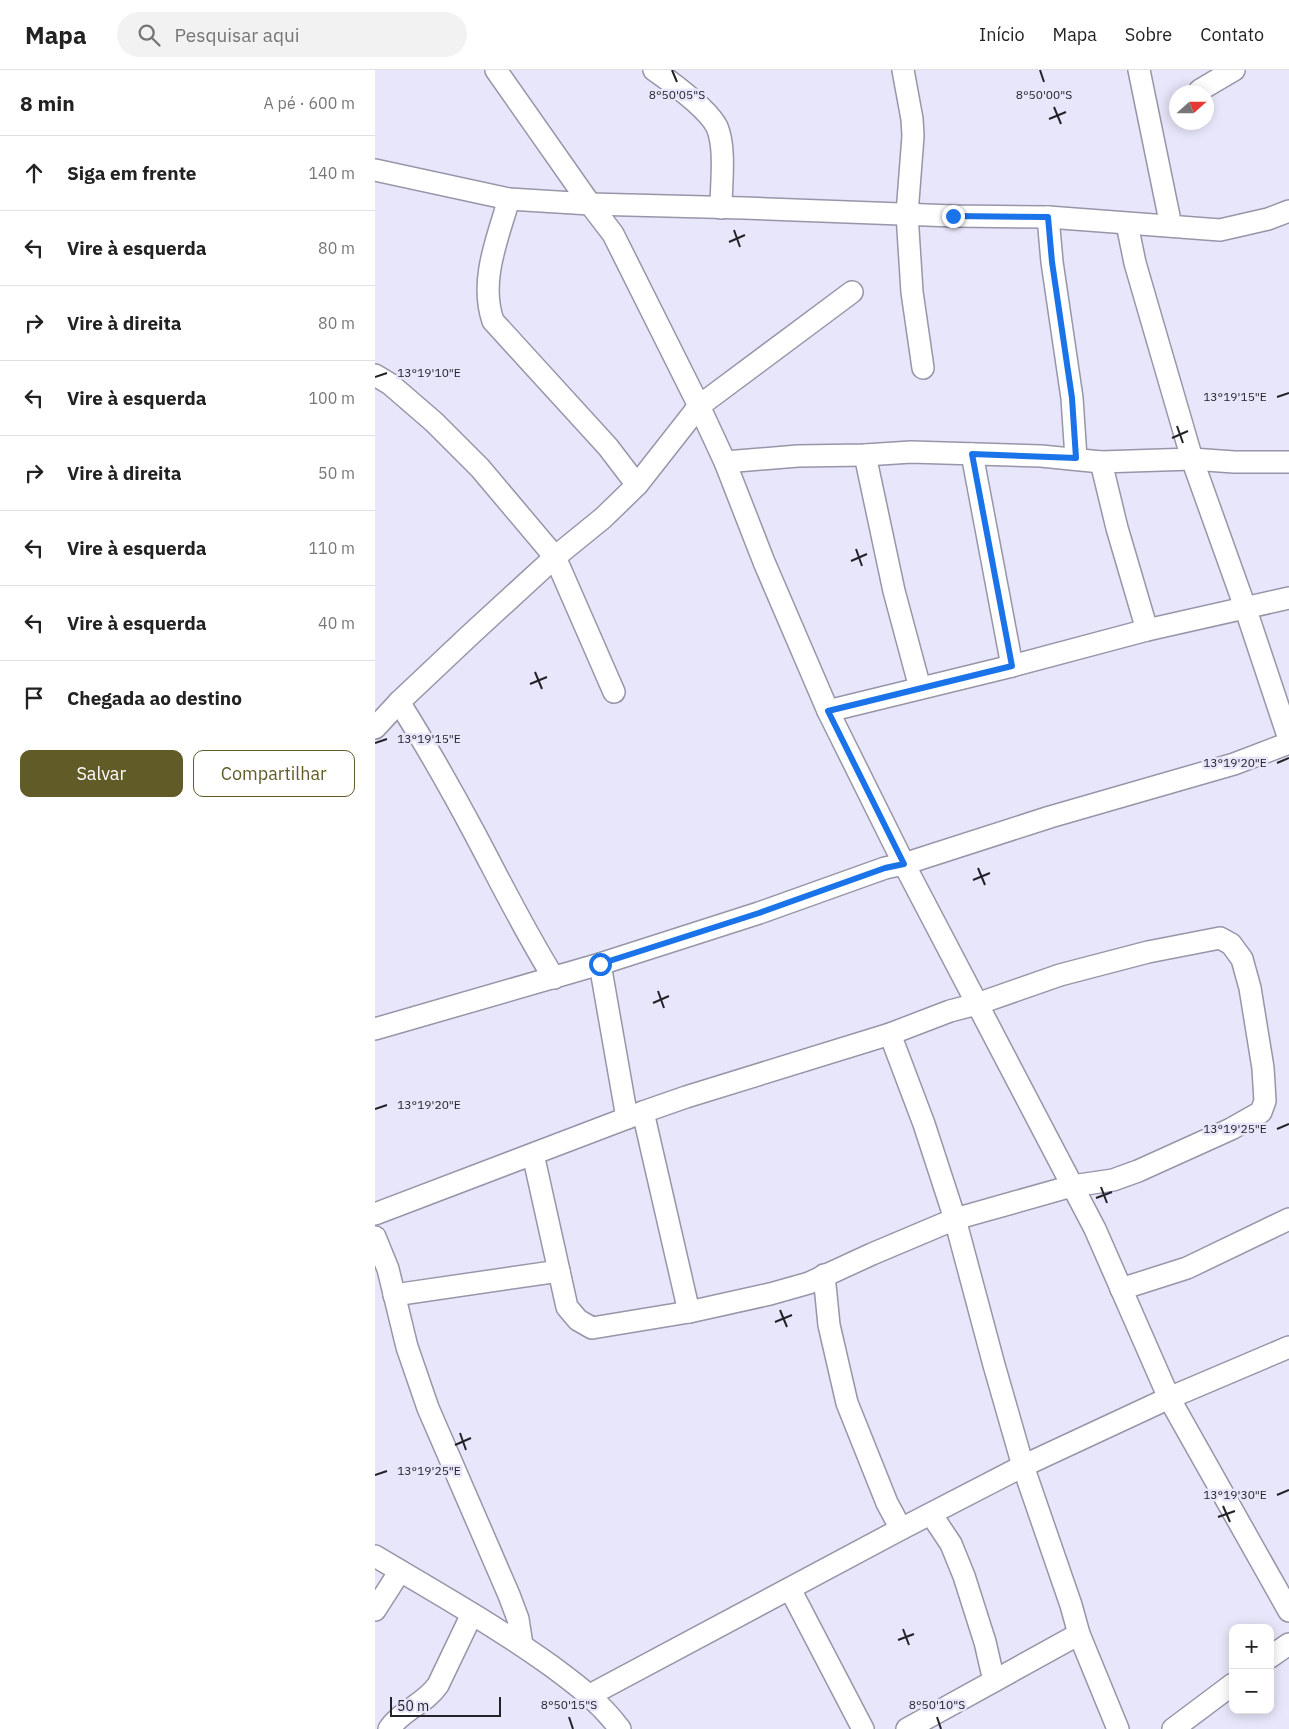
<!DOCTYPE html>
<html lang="pt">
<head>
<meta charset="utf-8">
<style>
  body { margin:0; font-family:"IBM Plex Sans",sans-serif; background:#f2f2f2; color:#222 }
  .controls { position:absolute; right:15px; bottom:15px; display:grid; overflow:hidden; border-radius:10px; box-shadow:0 2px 12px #0003 }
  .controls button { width:45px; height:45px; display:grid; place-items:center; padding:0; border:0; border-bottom:1px solid #e0e0e0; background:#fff; color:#222; font:25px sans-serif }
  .compass { position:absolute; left:794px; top:15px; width:45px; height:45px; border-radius:50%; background:#fff; box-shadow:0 2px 12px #0003; rotate:69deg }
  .scale { position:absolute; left:15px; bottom:12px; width:111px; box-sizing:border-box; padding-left:5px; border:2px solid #232229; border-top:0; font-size:14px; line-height:18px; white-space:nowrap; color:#232229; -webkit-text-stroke:4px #e7e6fa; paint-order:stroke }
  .stop { position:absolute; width:15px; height:15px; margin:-11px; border:4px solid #1a73e8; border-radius:50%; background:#fff }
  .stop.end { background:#1a73e8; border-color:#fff; box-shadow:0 1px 5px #0008 }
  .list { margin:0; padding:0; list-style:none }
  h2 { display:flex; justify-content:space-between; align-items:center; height:65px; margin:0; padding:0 20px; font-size:21px }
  h2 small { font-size:16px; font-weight:400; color:#767676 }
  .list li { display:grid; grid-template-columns:32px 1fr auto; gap:15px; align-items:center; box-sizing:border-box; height:75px; padding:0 20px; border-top:1px solid #e0e0e0 }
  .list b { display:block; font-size:19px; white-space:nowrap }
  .list em { font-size:16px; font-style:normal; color:#767676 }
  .actions { display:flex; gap:10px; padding:15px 20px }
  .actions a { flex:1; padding:11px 0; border:1px solid #605b27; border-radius:10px; text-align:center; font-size:18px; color:#605b27 }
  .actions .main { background:#605b27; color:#fff }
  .icon { flex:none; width:28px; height:28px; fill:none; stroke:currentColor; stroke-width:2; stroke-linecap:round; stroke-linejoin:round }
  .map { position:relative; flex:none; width:914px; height:1659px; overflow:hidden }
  header { display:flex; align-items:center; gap:30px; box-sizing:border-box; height:70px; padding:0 25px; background:#fff; border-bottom:1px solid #e0e0e0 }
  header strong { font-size:24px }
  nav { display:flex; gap:28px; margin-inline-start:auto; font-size:18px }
  .search { width:350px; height:45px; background:#f2f2f2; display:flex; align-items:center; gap:12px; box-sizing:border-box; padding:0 18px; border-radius:28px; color:#767676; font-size:19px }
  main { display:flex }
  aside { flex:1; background:#fff }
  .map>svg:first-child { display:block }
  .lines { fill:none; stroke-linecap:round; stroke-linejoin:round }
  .minor-casing { stroke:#9795a8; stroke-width:24 }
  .minor { stroke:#fff; stroke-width:21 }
  .route { stroke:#1a73e8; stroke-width:6 }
  .ticks { fill:none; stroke:#232229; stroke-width:2 }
  .ticks-label { font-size:12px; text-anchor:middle; fill:#232229; stroke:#e7e6fa; stroke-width:5; stroke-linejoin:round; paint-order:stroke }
</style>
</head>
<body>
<header>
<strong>Mapa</strong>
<div class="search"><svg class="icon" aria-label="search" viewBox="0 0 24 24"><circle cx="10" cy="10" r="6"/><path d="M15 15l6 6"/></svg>Pesquisar aqui</div>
<nav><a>Início</a><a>Mapa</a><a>Sobre</a><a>Contato</a></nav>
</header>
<main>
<aside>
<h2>8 min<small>A pé · 600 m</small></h2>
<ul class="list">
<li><svg class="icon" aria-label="ahead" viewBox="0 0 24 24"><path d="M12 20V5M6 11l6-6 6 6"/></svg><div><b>Siga em frente</b></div><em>140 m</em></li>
<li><svg class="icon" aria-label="left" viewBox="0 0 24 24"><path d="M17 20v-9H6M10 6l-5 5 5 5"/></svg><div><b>Vire à esquerda</b></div><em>80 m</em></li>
<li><svg class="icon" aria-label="right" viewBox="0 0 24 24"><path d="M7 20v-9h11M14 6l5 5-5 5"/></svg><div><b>Vire à direita</b></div><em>80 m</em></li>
<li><svg class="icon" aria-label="left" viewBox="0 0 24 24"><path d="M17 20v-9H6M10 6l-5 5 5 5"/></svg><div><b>Vire à esquerda</b></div><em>100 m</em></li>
<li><svg class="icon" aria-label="right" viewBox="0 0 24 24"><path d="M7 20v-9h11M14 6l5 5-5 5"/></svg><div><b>Vire à direita</b></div><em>50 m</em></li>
<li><svg class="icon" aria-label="left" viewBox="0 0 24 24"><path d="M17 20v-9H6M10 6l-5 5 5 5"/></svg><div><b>Vire à esquerda</b></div><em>110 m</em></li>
<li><svg class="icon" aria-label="left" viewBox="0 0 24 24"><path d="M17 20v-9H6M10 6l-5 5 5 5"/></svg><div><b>Vire à esquerda</b></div><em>40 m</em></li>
<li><svg class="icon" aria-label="arrive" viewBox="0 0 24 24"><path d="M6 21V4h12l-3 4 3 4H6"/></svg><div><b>Chegada ao destino</b></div></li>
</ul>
<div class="actions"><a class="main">Salvar</a><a>Compartilhar</a></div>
</aside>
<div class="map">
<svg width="914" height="1659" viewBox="0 0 914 1659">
  <rect width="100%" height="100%" fill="#e7e6fa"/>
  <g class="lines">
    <g class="minor-casing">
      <g id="minor">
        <path d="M121,0L215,134L238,164L324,336L350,392L389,492L453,641L529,794L720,1159L794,1328L914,1541"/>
        <path d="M279,0C296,12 333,39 342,57C351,78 346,115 346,138"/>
        <path d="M528,0L537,49L538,66L532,144L537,222L548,298"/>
        <path d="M764,0L796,156"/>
        <path d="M825,20L859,0"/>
        <path d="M0,100L134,129L215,134L369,138L578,146L673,147L845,160L893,149L914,141"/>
        <path d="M134,129C123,167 104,211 118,251L233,377L262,415"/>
        <path d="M673,147L677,192L697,328L701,388"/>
        <path d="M752,154L760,193L817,389L870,537L914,669"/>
        <path d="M0,305L15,314L59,352L105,398L180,487L239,622"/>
        <path d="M597,384L637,596"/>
        <path d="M490,385L519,521L545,618"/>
        <path d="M350,392L423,386L490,385L536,382L666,386L726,392L817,389L859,392H914"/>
        <path d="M726,392L742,458L772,560"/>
        <path d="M24,632C51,675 76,719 100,764C126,813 150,862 179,908"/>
        <path d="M453,641L637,596L772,560L914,528"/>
        <path d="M0,658L24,632L95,565L180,487L228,448L262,415L324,336L477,222"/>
        <path d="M225,894L252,1048"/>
        <path d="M0,959L225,894L384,843L510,798L529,794L675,747L859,694L914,673"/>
        <path d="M515,964L549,1054L580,1149L619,1295L648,1396L696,1535L704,1564L743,1659"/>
        <path d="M268,1042L314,1242"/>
        <path d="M0,1144L268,1042L311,1027L515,964L575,941L602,934L685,905L773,882L845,868L856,874L867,889L875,918L888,998L890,1031L886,1042L856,1059L763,1101L738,1110L697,1116L580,1149L497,1184L434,1213L395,1224L314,1242L217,1258L203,1250L192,1237L158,1084"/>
        <path d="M0,1167L13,1199L32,1277L53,1338L134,1525L143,1549L147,1575"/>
        <path d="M449,1205L454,1255L472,1333L512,1433L526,1459"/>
        <path d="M746,1219L812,1198L914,1149"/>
        <path d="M19,1225L184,1201"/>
        <path d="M556,1444L576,1474L589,1506L610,1572L619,1611"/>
        <path d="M0,1486C59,1521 119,1555 175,1595C202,1615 225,1632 245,1659"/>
        <path d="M415,1519L488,1659"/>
        <path d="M0,1540L25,1501"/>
        <path d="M895,1587L914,1574"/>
        <path d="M215,1625L526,1459L648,1396L794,1328L914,1277"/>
        <path d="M14,1659C27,1640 50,1634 63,1615L97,1544"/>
        <path d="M532,1659L704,1564"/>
        <path d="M798,1659L858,1614"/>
      </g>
    </g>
    <use href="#minor" class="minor"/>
  </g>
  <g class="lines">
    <path class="route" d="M225,894L384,843L510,798L529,794L453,641L637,596L597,384L701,388L697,328L677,192L673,147L578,146"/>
  </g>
  <path class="ticks" d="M297,0L302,12M665,0L669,12M679,37L686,54M674,49L691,42M359,160L365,177M354,172L370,165M0,307L12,303M902,327L914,323M802,356L808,373M797,368L813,361M481,479L487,496M476,491L492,484M160,602L167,619M155,614L172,607M0,673L12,669M902,693L914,688M603,798L610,815M598,810L615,803M283,921L289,938M278,933L294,926M0,1039L12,1035M902,1059L914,1054M726,1117L732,1133M721,1128L737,1122M405,1240L412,1257M400,1252L417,1245M85,1363L91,1380M80,1375L96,1368M0,1405L12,1401M902,1425L914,1420M848,1436L855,1452M843,1447L860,1441M528,1559L534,1575M523,1570L539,1564M194,1647L198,1659M562,1647L566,1659"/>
  <g class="ticks-label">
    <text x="302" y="29">8°50'05"S</text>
    <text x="669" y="29">8°50'00"S</text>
    <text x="54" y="307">13°19'10"E</text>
    <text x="860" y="331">13°19'15"E</text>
    <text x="54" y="673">13°19'15"E</text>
    <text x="860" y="697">13°19'20"E</text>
    <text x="54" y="1039">13°19'20"E</text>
    <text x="860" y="1063">13°19'25"E</text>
    <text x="54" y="1405">13°19'25"E</text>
    <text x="860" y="1429">13°19'30"E</text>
    <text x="194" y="1639">8°50'15"S</text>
    <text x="562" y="1639">8°50'10"S</text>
  </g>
</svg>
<div class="controls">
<button>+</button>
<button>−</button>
</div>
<svg class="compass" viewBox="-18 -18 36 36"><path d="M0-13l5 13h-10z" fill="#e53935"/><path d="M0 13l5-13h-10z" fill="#767676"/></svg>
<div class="scale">50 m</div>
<div class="stop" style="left:225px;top:894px"></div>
<div class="stop end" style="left:578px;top:146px"></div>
</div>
</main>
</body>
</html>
